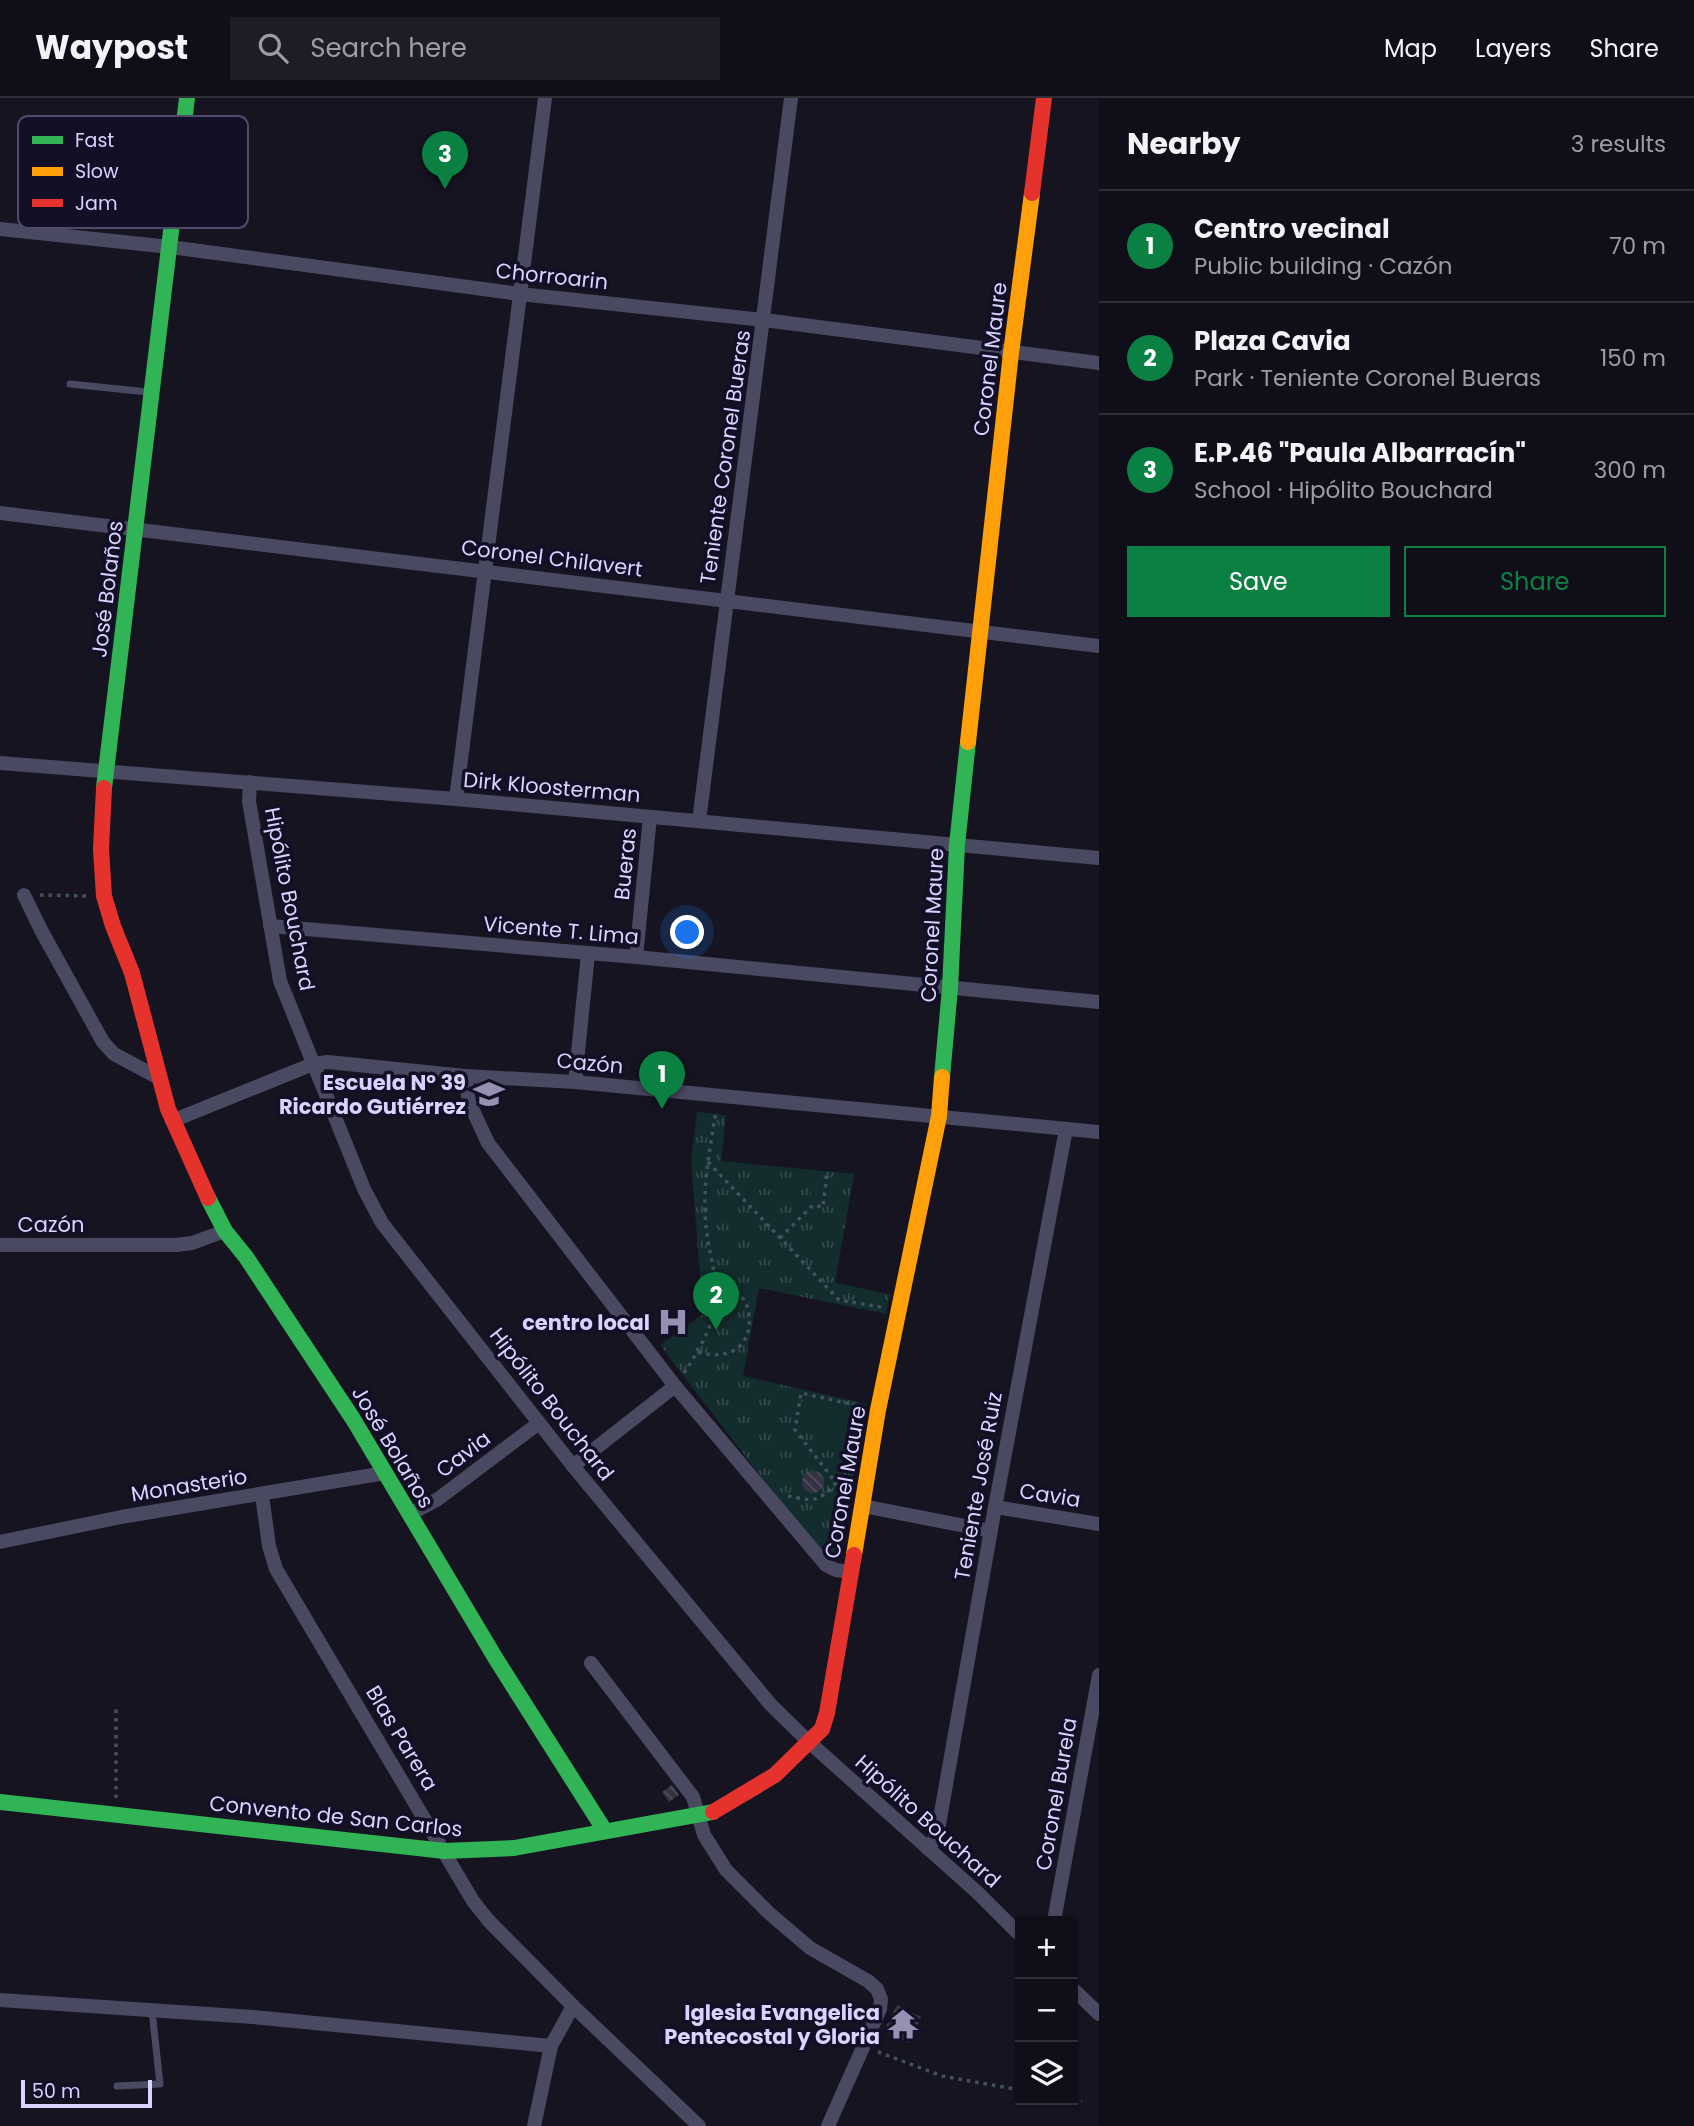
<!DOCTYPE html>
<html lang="en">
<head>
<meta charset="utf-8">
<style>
  body { margin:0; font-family:Poppins,sans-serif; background:#1e1d26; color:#f1f3f6 }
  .controls { position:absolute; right:21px; bottom:21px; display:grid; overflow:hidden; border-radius:0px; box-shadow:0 2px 5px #0004 }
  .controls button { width:63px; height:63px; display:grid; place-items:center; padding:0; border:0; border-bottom:2px solid #302f38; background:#100f19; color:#f1f3f6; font:35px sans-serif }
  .scale { position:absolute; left:21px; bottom:18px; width:131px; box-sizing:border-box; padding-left:7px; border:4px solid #d9d4ff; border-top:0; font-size:19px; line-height:24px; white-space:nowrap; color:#d9d4ff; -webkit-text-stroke:5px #130f26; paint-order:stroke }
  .you { position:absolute; left:688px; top:835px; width:24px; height:24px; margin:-18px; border:5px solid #fff; border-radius:50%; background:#1a73e8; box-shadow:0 0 0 10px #1a73e833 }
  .badge { display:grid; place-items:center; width:46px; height:46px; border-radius:50%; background:#0b8043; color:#fff; font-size:23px; font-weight:700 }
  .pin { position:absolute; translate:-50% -58px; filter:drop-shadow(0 2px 4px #0008) }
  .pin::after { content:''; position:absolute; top:37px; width:24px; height:21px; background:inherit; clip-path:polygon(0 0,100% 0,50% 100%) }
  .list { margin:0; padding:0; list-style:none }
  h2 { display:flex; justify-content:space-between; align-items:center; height:91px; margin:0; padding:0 28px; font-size:30px }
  h2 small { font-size:23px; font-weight:400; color:#9c9ca2 }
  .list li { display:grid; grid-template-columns:46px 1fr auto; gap:21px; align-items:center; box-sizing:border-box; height:112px; padding:0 28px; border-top:2px solid #302f38 }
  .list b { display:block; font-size:26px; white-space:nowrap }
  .list p { margin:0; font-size:23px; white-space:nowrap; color:#9c9ca2 }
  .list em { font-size:23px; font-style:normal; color:#9c9ca2 }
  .actions { display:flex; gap:14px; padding:21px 28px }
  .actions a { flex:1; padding:16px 0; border:2px solid #0b8043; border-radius:0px; text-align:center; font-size:24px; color:#0b8043 }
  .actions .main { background:#0b8043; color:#fff }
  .icon { flex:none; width:38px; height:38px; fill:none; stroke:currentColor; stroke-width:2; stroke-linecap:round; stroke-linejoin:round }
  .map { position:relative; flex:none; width:1099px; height:2028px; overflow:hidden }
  header { display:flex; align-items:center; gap:42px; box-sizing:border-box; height:98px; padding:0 35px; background:#100f19; border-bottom:2px solid #302f38 }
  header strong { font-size:33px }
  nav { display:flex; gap:38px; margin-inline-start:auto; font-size:24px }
  .search { width:490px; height:63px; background:#1e1d26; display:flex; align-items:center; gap:18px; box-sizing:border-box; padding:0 24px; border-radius:0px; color:#9c9ca2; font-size:26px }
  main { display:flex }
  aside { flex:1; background:#100f19 }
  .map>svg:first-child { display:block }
  .grass { fill:url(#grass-tufts) }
  .pitch { fill:#132c2d }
  .building { fill:url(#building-back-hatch) }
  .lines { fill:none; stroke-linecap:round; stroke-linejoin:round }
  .path { stroke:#44505f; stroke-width:3.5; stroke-dasharray:3.5 5; stroke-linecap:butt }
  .lane { stroke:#4a4962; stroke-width:7 }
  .street { stroke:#4a4962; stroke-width:14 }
  .fast { stroke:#30b455; stroke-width:16 }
  .slow { stroke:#ff9f0a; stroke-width:16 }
  .jam { stroke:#e5322d; stroke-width:16 }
  .labels { text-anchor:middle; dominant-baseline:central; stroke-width:7; stroke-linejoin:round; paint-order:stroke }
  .street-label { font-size:21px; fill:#d9d4ff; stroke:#130f26 }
  .poi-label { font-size:21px; font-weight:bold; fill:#d9d4ff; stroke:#130f26; text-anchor:end }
  .key { fill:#130f26; stroke:#4e4a67; stroke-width:2 }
  .key-label { font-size:19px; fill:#d9d4ff }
</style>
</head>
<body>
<header>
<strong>Waypost</strong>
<div class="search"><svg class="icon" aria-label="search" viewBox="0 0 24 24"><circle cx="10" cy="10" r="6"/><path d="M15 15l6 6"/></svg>Search here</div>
<nav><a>Map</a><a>Layers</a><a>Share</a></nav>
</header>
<main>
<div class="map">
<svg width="1099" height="2028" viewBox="0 0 1099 2028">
  <defs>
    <pattern id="grass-tufts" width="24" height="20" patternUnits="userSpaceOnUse" patternTransform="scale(1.75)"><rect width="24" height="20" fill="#132c2d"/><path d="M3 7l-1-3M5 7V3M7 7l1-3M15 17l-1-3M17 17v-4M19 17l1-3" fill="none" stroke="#354a4c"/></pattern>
    <pattern id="building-back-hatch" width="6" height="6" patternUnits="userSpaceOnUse" patternTransform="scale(1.75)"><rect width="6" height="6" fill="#343243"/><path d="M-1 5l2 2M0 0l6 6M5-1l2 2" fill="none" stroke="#514f5f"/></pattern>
  </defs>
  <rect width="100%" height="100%" fill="#161421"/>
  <path class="grass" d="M697,1014L726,1017L721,1063L854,1076L835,1185L890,1196L886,1216L759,1190L743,1278L867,1306L838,1457L831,1463L822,1458L660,1247L703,1216L691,1063Z"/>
  <g class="pitch">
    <path d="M813,1073L824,1074L820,1106L810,1105Z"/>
    <path d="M803,1299L864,1311L857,1344L796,1331Z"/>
  </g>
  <g class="building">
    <circle cx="813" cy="1384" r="11"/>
    <path d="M672,1687L679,1697L669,1704L662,1694Z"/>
    <path d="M897,1907L921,1919L909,1945L884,1933Z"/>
  </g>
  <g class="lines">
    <g class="path">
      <path d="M40,797L88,798"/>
      <path d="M708,1064L839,1202L881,1209"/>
      <path d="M780,1140L813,1107L823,1109L827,1075"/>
      <path d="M698,1254C766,1273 761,1184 716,1187"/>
      <path d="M684,1275C703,1246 721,1216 715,1180C711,1155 705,1137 705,1110C704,1078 711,1045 716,1013"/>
      <path d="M788,1398C813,1403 818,1405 836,1385L795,1332L801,1295L860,1308"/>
      <path d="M116,1700V1607"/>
      <path d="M878,1954L942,1978L1020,1992"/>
      <path d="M1073,2001L1082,2003"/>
    </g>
    <g class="lane">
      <path d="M70,286L148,294"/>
      <path d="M117,1988L160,1986L152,1913"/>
    </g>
    <g class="street">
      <path d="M0,131L170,149L520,196L764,222L1099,265"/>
      <path d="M0,415L1099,548"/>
      <path d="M0,665L456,701L1099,760"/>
      <path d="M250,684L249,703L280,883L364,1091L382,1125L573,1368L771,1607L809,1644L978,1795L1020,1837"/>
      <path d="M456,701L545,0"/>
      <path d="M699,723L791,0"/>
      <path d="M24,797L41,832L103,944L114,956L159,980"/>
      <path d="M270,828L636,859L1099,904"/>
      <path d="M636,859L650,719"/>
      <path d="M465,978L469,1004L488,1045L675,1288L826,1467L836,1472L851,1474"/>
      <path d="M575,984L588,856"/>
      <path d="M172,1023L313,966L328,964L465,978L575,984L1099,1034"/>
      <path d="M0,1147H176L192,1145L225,1133"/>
      <path d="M573,1368L675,1288"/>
      <path d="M262,1397L269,1448L276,1471L473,1803L488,1822L573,1908L699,2028"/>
      <path d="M863,1408L991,1433"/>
      <path d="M995,1409L1099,1426"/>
      <path d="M410,1416L438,1401L539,1325"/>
      <path d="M0,1444L121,1419L385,1375"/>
      <path d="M591,1565L693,1699L704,1737L726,1772L769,1815L810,1850L868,1883L877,1891L881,1901L880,1911L828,2028"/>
      <path d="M927,1750L935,1741L938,1732L995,1409L1066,1031"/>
      <path d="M1054,1823L1099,1577"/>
      <path d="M1073,1891L1099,1916"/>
      <path d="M0,1902L253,1919L551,1948"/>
      <path d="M534,2028L551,1948L573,1908"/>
    </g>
    <g class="fast">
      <path d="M104,690L187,0"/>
      <path d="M942,979L950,890L957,747L968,644"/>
      <path d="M208,1100L225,1133L246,1159L353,1321L496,1561L605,1733"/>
      <path d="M0,1704L445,1753L514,1750L713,1714"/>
    </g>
    <g class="slow">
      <path d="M968,644L1011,255L1032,95"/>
      <path d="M854,1457L878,1312L939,1018L942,979"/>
    </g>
    <g class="jam">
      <path d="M1032,95L1044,0"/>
      <path d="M104,690L101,751L104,798L113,828L132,875L168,1011L208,1100"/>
      <path d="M713,1714L775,1677L822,1631L827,1615L854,1457"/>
    </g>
  </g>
  <defs>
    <g id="school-bare" transform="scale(2.415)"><path d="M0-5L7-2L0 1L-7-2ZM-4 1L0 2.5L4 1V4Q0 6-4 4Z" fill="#9591b1" stroke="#130f26" stroke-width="2.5" paint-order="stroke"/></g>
    <g id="hospital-bare" transform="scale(2.415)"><path d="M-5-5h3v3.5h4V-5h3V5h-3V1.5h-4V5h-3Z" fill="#9591b1" stroke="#130f26" stroke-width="2.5" paint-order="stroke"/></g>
    <g id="temple-bare" transform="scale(2.415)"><path d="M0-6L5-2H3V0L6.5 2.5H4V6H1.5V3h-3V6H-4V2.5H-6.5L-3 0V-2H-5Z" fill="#9591b1" stroke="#130f26" stroke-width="2.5" paint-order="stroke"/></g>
  </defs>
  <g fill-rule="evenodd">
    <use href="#school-bare" x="489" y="996"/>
    <use href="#hospital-bare" x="673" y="1224"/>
    <use href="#temple-bare" x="903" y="1926"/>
  </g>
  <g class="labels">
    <g class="street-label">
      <text transform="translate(552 178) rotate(6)">Chorroarin</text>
      <text transform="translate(990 261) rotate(-83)">Coronel Maure</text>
      <text transform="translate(725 359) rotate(-82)">Teniente Coronel Bueras</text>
      <text transform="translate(552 460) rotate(7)">Coronel Chilavert</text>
      <text transform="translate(107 491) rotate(-83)">José Bolaños</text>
      <text transform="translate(552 689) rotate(5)">Dirk Kloosterman</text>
      <text transform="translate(625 766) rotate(-84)">Bueras</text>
      <text transform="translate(290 801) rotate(79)">Hipólito Bouchard</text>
      <text transform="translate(932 827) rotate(-87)">Coronel Maure</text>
      <text transform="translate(561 832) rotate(5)">Vicente T. Lima</text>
      <text transform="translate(590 965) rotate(5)">Cazón</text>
      <text x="51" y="1126">Cazón</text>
      <text transform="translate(552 1306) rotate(52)">Hipólito Bouchard</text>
      <text transform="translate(393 1349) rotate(59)">José Bolaños</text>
      <text transform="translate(463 1356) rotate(-37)">Cavia</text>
      <text transform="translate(845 1384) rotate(-80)">Coronel Maure</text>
      <text transform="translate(189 1387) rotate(-9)">Monasterio</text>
      <text transform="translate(978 1388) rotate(-80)">Teniente José Ruiz</text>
      <text transform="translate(1050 1397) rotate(9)">Cavia</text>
      <text transform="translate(402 1640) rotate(59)">Blas Parera</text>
      <text transform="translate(1056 1696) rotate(-80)">Coronel Burela</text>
      <text transform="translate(336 1718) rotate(6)">Convento de San Carlos</text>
      <text transform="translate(928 1723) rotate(42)">Hipólito Bouchard</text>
    </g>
    <g class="poi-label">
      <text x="466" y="984">Escuela Nº 39<tspan x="466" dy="24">Ricardo Gutiérrez</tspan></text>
      <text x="650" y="1224">centro local</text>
      <text x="880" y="1914">Iglesia Evangelica<tspan x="880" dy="24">Pentecostal y Gloria</tspan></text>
    </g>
  </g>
  <rect x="18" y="18" width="230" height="112" rx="10" class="key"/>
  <rect x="32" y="38" width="31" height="8" fill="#30b455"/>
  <rect x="32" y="69" width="31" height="9" fill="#ff9f0a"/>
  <rect x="32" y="101" width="31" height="8" fill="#e5322d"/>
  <g class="key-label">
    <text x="75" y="49">Fast</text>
    <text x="75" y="80">Slow</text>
    <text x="75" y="112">Jam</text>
  </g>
</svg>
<div class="controls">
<button>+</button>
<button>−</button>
<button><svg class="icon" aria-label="layers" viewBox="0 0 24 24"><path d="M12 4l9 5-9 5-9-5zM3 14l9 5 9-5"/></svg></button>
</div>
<div class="scale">50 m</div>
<div class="you"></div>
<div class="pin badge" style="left:662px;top:1011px">1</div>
<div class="pin badge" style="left:716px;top:1232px">2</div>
<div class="pin badge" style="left:445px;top:91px">3</div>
</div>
<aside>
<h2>Nearby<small>3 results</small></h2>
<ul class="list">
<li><span class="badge">1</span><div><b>Centro vecinal</b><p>Public building · Cazón</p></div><em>70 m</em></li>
<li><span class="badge">2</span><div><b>Plaza Cavia</b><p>Park · Teniente Coronel Bueras</p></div><em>150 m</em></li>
<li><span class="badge">3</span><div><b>E.P.46 &quot;Paula Albarracín&quot;</b><p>School · Hipólito Bouchard</p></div><em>300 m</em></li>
</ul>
<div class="actions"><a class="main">Save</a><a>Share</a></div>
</aside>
</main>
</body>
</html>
